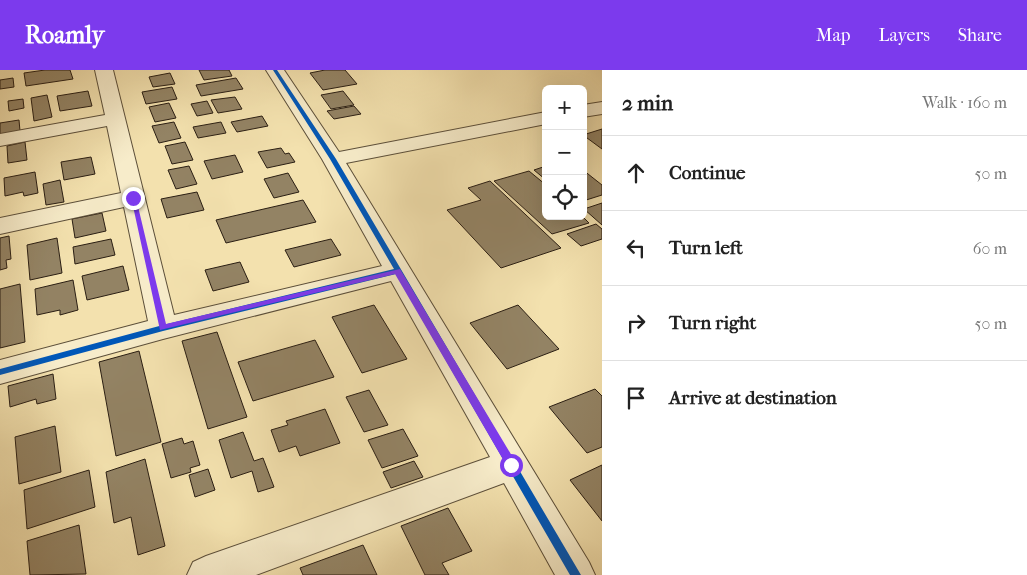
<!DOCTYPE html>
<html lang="en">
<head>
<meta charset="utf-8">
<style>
  body { margin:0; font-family:"IM FELL French Canon",serif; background:#f2f2f2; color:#222 }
  .controls { position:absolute; right:15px; top:15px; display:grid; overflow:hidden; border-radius:8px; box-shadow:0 5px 20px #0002 }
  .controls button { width:45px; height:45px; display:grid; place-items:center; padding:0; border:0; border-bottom:1px solid #e0e0e0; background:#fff; color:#222; font:25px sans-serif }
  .stop { position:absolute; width:15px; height:15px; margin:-11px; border:4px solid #7c3aed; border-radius:50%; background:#fff }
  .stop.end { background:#7c3aed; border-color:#fff; box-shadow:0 1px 5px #0008 }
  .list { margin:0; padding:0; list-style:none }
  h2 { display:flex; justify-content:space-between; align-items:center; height:65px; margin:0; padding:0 20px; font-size:21px }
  h2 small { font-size:16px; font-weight:400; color:#767676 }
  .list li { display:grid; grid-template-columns:32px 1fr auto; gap:15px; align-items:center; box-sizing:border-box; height:75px; padding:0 20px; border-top:1px solid #e0e0e0 }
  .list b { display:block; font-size:19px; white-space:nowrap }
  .list em { font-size:16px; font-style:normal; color:#767676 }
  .icon { flex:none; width:28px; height:28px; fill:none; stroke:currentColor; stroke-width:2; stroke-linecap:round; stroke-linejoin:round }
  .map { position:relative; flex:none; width:602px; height:505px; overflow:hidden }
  header { display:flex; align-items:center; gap:30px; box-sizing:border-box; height:70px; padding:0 25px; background:#7c3aed; color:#fff }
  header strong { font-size:24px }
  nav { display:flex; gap:28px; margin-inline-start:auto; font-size:18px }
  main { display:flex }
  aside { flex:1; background:#fff }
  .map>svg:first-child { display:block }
  .building { fill:#938364; stroke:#2a1e13 }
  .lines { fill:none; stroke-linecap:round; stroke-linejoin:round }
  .minor-casing { stroke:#5c4f3a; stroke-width:2 }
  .minor { fill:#f7ecca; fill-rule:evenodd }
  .cycleway-casing { stroke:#f7ecca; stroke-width:3 }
  .cycleway { fill:#0057b8; fill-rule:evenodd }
  .route { fill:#7c3aed }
</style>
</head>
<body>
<header>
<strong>Roamly</strong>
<nav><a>Map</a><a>Layers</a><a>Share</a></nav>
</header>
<main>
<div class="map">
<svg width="602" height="505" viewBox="0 0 602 505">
  <rect width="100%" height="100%" fill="#f3e1ae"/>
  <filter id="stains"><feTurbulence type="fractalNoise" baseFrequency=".004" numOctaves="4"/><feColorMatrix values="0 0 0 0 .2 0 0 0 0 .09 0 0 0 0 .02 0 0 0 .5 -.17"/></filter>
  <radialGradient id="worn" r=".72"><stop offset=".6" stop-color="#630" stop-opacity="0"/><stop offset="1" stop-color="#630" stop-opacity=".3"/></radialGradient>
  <g class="building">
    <path d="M45,0H70L73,9L26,16L24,3Z"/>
    <path d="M199,0H229L232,6L204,10Z"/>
    <path d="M325,0H345L357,14L323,20L310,3Z"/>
    <path d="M170,3L175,14L153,17L149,7Z"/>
    <path d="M13,8L14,17L0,19V10Z"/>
    <path d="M236,8L243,19L201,26L196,15Z"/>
    <path d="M172,17L177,29L146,34L142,22Z"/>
    <path d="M88,21L92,36L60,41L57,26Z"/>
    <path d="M343,21L354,35L331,39L321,25Z"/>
    <path d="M47,25L52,47L34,51L31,28Z"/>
    <path d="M235,27L242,39L218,43L211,30Z"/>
    <path d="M23,29L24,38L9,41L8,31Z"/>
    <path d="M207,31L213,43L197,46L191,34Z"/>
    <path d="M169,33L176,48L155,52L149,37Z"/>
    <path d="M354,36L361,44L334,49L327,41Z"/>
    <path d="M262,46L268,56L237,62L231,52Z"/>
    <path d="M19,50L20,61L0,65V53Z"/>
    <path d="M174,52L181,68L159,73L152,56Z"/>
    <path d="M221,52L226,63L198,68L193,57Z"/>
    <path d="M602,59V79L583,65Z"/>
    <path d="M25,72L27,90L8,93L7,76Z"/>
    <path d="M185,72L193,90L172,94L165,76Z"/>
    <path d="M281,78L285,84L289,83L295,92L267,98L258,82Z"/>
    <path d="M235,85L243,102L212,109L204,91Z"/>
    <path d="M91,87L95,104L64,110L61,92Z"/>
    <path d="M189,96L197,114L176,119L168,100Z"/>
    <path d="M546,96V110L534,100Z"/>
    <path d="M583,100L602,115V125L583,131Z"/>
    <path d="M529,101L546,115V146H582L589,153L552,164L494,111Z"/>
    <path d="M35,102L38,123L24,126L23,122L5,126L4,108Z"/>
    <path d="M288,103L299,122L274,128L264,109Z"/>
    <path d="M60,110L64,132L46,135L43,114Z"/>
    <path d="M490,111L561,178L501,198L447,140L481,130L468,118Z"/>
    <path d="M197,122L204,140L167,148L161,129Z"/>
    <path d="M303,130L316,152L226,173L216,150Z"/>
    <path d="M602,133V155L584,139Z"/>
    <path d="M102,143L106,161L75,168L72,149Z"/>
    <path d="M596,154L602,159V169L581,176L567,164Z"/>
    <path d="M9,166L11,189L6,190L7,198L0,200V168Z"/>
    <path d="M57,168L62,203L30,210L27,175Z"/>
    <path d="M111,169L115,185L75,194L73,177Z"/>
    <path d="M331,169L341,185L294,197L285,180Z"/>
    <path d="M240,192L249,212L213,221L205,200Z"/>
    <path d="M123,196L129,220L87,230L82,206Z"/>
    <path d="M73,210L78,240L60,245V240L37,245L35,219Z"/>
    <path d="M20,214L25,272L0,278V219Z"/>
    <path d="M374,235L407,289L362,303L332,247Z"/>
    <path d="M518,235L559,279L507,299L470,253Z"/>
    <path d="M217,262L247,347L208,359L182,271Z"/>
    <path d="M315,270L334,307L253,331L238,292Z"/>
    <path d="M139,281L161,372L116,386L99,292Z"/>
    <path d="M53,304L56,329L37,334L36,329L10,337L8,316Z"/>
    <path d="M595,319L602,326V377L587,383L549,337Z"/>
    <path d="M369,320L388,355L364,362L346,327Z"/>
    <path d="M325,339L340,373L300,386L296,376L279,382L271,360L288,355L286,351Z"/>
    <path d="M55,356L61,402L19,414L15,367Z"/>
    <path d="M403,359L418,386L382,398L368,370Z"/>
    <path d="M243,362L254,391L263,388L274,417L258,422L252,401L231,408L219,370Z"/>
    <path d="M182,368L184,374L193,371L200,395L190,398L191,402L171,408L162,374Z"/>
    <path d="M145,389L165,476L138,485L131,447L114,453L106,402Z"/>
    <path d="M414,391L423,407L391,418L383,402Z"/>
    <path d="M602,395V451L570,410Z"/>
    <path d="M208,399L215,420L195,427L189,405Z"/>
    <path d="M89,400L95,437L27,459L24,420Z"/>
    <path d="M448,438L472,481L442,493L449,505H425L401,456Z"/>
    <path d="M79,455L86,504L30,505L27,471Z"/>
    <path d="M363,475L377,505H303L300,498Z"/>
  </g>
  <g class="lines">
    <g class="minor-casing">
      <g id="minor">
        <path d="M95,0H113L174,245L382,196L322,89L266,0H284L339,82L546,42V54L346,93L589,492L595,505H555L504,413L256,505H187L193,492L206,486L490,387L391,211L163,269L0,314V290L148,251L124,137L0,164V148L121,123L107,56L0,76V64L105,45Z"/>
        <path d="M602,32V44L583,47V35Z"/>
      </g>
    </g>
    <use href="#minor" class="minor"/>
    <g class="cycleway-casing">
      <path id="cycleway" d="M273,0H277L336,89L581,505H570L396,204L163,261L0,305V299L163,255L394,199L330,89Z"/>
    </g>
    <use href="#cycleway" class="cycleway"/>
  </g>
  <path class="route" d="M131,127L136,128L166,254L400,199L515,391V398H508L395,204L160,260Z"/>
  <rect width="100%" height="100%" filter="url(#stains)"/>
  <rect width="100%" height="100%" fill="url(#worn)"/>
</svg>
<div class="controls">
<button>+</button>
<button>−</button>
<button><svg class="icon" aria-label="locate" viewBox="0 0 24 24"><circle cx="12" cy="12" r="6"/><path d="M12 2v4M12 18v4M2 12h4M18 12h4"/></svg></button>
</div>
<div class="stop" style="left:511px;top:395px"></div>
<div class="stop end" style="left:133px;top:128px"></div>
</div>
<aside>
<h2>2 min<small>Walk · 160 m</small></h2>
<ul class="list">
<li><svg class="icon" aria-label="ahead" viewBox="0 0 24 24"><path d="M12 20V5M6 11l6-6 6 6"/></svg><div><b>Continue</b></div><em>50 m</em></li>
<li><svg class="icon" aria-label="left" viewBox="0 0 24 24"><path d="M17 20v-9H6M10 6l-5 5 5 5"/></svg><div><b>Turn left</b></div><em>60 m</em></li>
<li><svg class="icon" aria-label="right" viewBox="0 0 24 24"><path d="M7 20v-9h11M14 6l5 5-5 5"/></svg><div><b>Turn right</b></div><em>50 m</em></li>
<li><svg class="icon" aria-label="arrive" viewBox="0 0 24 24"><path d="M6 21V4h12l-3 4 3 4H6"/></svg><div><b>Arrive at destination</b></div></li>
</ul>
</aside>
</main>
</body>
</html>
